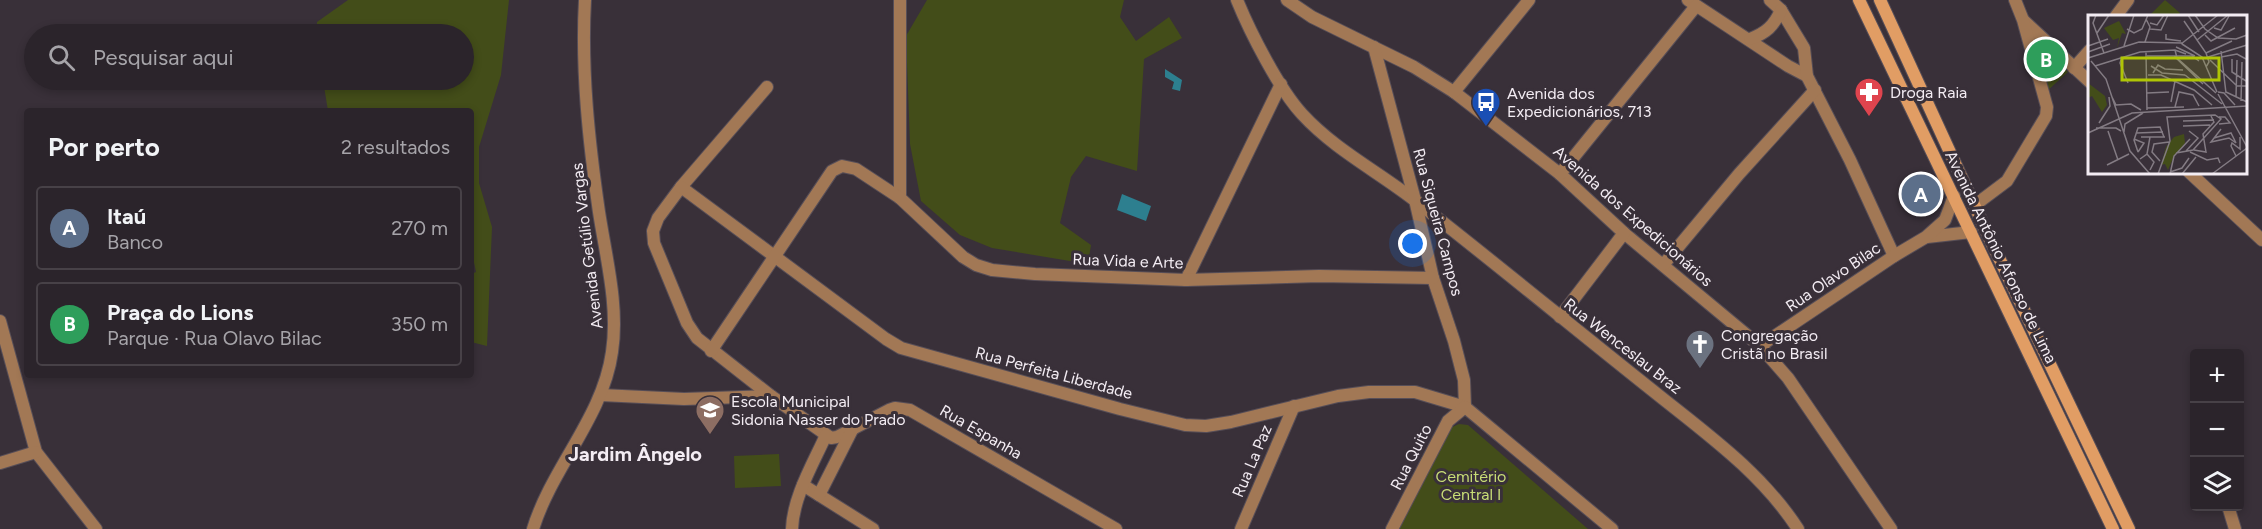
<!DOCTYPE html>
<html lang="pt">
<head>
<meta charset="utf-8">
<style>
  body { margin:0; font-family:Figtree,sans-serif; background:#332c33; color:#f1f3f6 }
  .controls { position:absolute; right:18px; bottom:18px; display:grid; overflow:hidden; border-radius:6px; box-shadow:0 3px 9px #0003 }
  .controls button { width:54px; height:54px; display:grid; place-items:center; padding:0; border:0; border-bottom:2px solid #474147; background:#2b242b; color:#f1f3f6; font:30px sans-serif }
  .you { position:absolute; left:1413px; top:244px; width:21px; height:21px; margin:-15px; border:4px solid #fff; border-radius:50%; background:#1a73e8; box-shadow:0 0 0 9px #1a73e833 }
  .badge { display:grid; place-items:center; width:39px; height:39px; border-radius:50%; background:#b45309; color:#fff; font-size:20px; font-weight:700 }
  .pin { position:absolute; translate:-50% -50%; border:3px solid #fff; box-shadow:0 2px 6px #0006 }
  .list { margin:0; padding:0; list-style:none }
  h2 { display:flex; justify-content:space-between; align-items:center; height:78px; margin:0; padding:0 24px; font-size:26px }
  h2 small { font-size:20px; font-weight:400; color:#a6a4a9 }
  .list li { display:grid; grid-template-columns:39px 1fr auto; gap:18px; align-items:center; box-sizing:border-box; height:84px; margin:0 12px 12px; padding:0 12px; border:2px solid #474147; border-radius:6px }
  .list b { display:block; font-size:22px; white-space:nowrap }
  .list p { margin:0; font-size:20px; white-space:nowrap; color:#a6a4a9 }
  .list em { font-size:20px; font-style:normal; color:#a6a4a9 }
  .icon { flex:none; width:33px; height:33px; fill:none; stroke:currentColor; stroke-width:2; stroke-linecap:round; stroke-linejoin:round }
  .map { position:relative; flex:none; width:2262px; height:529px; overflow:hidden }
  .search { position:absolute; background:#2b242b; box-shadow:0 3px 9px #0003; left:24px; top:24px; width:450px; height:66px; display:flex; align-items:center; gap:15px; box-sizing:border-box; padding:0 21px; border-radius:33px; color:#a6a4a9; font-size:22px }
  .panel { position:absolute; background:#2b242b; box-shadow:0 3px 9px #0003; left:24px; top:108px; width:450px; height:270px; border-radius:6px }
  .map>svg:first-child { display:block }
  .green { fill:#434d19 }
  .water { fill:#2d7f8f }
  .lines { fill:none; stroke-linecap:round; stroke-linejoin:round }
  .street-casing { stroke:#574e57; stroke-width:14 }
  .secondary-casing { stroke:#574e57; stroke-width:14 }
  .street { stroke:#a27855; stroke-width:12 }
  .secondary { stroke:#e19d64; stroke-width:12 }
  .labels { text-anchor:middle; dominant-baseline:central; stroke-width:6; stroke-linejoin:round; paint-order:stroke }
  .poi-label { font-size:16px; fill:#f3ecf3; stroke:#393039; text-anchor:start }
  .street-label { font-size:16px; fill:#f3ecf3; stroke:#393039 }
  .park-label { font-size:16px; fill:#c8dd76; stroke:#393039 }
  .quarter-label { font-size:20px; font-weight:bold; fill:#f3ecf3; stroke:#393039 }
  .inset-road { fill:none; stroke:#837b83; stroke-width:1.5 }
  .view { fill:#afc505; fill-opacity:0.15; stroke:#afc505; stroke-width:3 }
  .inset-edge { fill:none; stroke:#f3ecf3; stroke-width:3 }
</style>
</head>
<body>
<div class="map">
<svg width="2262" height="529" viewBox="0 0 2262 529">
  <rect width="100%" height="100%" fill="#393039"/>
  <g class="green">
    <path d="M348,0H509L501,75L479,147V183L492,227L487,346L471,342V274L476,272L471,248V111H328L323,80H464V34H317V22Z"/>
    <path d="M927,0H1124L1120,17L1136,41L1169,17L1182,38L1144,59L1137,171L1086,156L1071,177L1060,223L1091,245L1088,264L992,248L960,235L921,201L910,144L906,36Z"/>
    <path d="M2165,0L2180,13L2177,16H2149Z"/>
    <path d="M2042,44L2068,72L2047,91L2032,46Z"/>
    <path d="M1459,424L1468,425L1588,529H1399L1450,428Z"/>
    <path d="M779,454L781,486L735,488L734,456Z"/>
  </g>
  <g class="water">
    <path d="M1165,69L1182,80L1180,91L1172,89L1174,82L1165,77Z"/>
    <path d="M1122,194L1151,206L1146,221L1117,210Z"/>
  </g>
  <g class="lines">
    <g class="street-casing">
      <g id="street">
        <path d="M900,0V198"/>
        <path d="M1237,0C1250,32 1279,89 1302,114C1335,150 1379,172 1417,202C1499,266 1580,333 1662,398C1711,437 1763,475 1798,529"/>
        <path d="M1287,0L1312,17L1414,67L1454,92L1560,174L1624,233L1760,346L1788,378L1891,529"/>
        <path d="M1688,0L1788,66L1807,76"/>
        <path d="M1770,0L1781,10L1804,48L1807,76L1850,160L1894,256"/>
        <path d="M2116,16L2128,0"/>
        <path d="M2024,21L2090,82"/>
        <path d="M1750,39C1766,33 1774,26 1781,10"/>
        <path d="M1374,47L1415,200L1433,278L1454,341L1464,380L1465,407"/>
        <path d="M2074,68L2090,50"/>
        <path d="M767,87L681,187L658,218L653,231L654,243L687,323L697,338L771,396L831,438L837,437L889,410L895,408L910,410L1116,529"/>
        <path d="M1454,92L1529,0"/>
        <path d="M2189,172L2262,240"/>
        <path d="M1560,174L1696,6"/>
        <path d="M681,187L886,339L901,348L1120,409L1185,425L1206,426L1231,422L1338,396L1369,392H1415L1465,407L1612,529"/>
        <path d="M1975,205L2007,181L2046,116L2047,107L2023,20L2015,0"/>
        <path d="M1927,237L1971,232"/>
        <path d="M1664,264L1739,174L1815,90"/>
        <path d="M1186,280L1281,84"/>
        <path d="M1560,317L1624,233"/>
        <path d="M0,321L36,452L96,529"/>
        <path d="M1760,346L1894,256L1926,237L1945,220L1954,196"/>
        <path d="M711,351L832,171L842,166L856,169L900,198L963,257L976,265L992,270L1035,274L1186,280L1319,276L1433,278"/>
        <path d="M601,395L684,399L771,396"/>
        <path d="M0,463L36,452"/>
        <path d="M803,485L873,529"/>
        <path d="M819,495L852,430"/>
        <path d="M2228,506L2235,529"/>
        <path d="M533,529C552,467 603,417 612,352C619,306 606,258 599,212C589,143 581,70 585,0"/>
        <path d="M792,529C793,497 813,464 826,435"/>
        <path d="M1241,529L1294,406"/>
        <path d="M1392,529L1448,421L1465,407"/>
      </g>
    </g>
    <g class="secondary-casing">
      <g id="secondary">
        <path d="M1859,0L2113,529"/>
        <path d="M1880,0L1988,235L2129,529"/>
      </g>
    </g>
    <use href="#street" class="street"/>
    <use href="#secondary" class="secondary"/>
  </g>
  <defs>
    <g id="pharmacy-pin" transform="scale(1.5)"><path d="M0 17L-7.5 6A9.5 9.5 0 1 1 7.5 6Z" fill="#e0444e" stroke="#393039"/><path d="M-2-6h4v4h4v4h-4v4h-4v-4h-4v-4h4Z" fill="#fff"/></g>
    <g id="bus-pin" transform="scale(1.5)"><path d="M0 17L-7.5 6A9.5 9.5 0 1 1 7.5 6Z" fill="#1a4fb4" stroke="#393039"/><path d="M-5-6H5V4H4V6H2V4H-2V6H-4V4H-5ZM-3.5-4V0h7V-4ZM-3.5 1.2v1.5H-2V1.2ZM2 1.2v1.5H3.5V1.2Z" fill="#fff"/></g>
    <g id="church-pin" transform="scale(1.5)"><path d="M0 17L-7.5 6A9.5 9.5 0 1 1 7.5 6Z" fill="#6b7280" stroke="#393039"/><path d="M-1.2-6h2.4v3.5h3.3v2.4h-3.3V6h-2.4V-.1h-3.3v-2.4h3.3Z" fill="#fff"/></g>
    <g id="school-pin" transform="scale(1.5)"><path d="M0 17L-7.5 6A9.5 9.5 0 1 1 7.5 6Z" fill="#8d6e63" stroke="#393039"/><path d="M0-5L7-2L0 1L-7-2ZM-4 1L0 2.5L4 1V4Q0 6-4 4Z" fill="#fff"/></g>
  </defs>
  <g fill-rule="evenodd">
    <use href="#pharmacy-pin" x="1869" y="92"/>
    <use href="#bus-pin" x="1486" y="102"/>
    <use href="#church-pin" x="1700" y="344"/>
    <use href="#school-pin" x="710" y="410"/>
  </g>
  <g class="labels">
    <g class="poi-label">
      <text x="1890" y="92">Droga Raia</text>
      <text x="1507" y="93">Avenida dos<tspan x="1507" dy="18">Expedicionários, 713</tspan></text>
      <text x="1721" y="335">Congregação<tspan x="1721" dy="18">Cristã no Brasil</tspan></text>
      <text x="731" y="401">Escola Municipal<tspan x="731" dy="18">Sidonia Nasser do Prado</tspan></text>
    </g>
    <g class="street-label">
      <text transform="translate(1633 216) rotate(41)">Avenida dos Expedicionários</text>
      <text transform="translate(1438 222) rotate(75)">Rua Siqueira Campos</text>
      <text transform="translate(587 246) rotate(-97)">Avenida Getúlio Vargas</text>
      <text transform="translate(2001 257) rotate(64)">Avenida Antônio Afonso de Lima</text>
      <text transform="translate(1128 261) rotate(2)">Rua Vida e Arte</text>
      <text transform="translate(1833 277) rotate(-34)">Rua Olavo Bilac</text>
      <text transform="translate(1623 346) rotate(38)">Rua Wenceslau Braz</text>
      <text transform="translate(1054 373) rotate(15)">Rua Perfeita Liberdade</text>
      <text transform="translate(981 432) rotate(30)">Rua Espanha</text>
      <text transform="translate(1411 457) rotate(-63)">Rua Quito</text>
      <text transform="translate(1252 461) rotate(-67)">Rua La Paz</text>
    </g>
    <g class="park-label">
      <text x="1471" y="476">Cemitério<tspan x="1471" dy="18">Central I</tspan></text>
    </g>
    <g class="quarter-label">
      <text x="635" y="454">Jardim Ângelo</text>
    </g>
  </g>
  <g transform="translate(2088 15)">
    <rect width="159" height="159" fill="#393039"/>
    <path d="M31,6L38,19L34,18L29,33L31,23L25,25L16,13ZM0,68L17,81L19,90L14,97L4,81L0,83ZM96,119L97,128L86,141L80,155L77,149L73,150L78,132L86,122Z" fill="#434d19"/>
    <path class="inset-road" d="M8,0L5,8L16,38M100,0L111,17M107,0L117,14L130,23L148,24L159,20M96,6L118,38L121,47L118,52M62,8L69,10L76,0M126,13L133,15L141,1M39,14L46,18L54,14L60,0M62,14L73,15L80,0M9,18L21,0M78,19V24L93,26M117,20L123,26L147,13M109,25L140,0M57,27L62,12L58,4M93,29L130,0M94,29L114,42L129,77M0,31L20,24M36,31L46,0M88,32L107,41M87,35L89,43L128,78M133,36L138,78M0,37L22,29M58,37L59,95M118,38L144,26M59,41H104L111,46M86,41L115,69M34,42L32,48L40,68M120,42L159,30M133,42L149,39L158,44M0,43L51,27L94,28M144,44V57L158,66M122,45L149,71H159M3,46L18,64L42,136L62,159M7,51L52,37L87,35L98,39M63,51L74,58L97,60M65,58L70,50L77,54L95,55M60,60H73L106,75L124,90M97,60L134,89M130,77L136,78L147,90M138,77L159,87M59,78L81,77M130,79L159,132M24,82L28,90L43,89L53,95M148,82L149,45M153,86L154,47M83,87L87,66M87,92L91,77L105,80L111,91M59,93L96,92M131,102H137L142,108L131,109M95,106L126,105M11,108L22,91L21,82M95,111L122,110M8,113H28L33,116M133,114L123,127L141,123L148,128M20,116L30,145M36,117L37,109L55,98M0,118L44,98L159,91M48,118L75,117M53,122H77M126,123L143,118L148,128M46,124L56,128L50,137M106,135L118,137L115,119L126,107L123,101M98,136L110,123L101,116M50,137L46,125L50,113L72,112L76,122M102,137L119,145L130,143L132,148M59,139L66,147L62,155M148,141L143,131L144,128L152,134V122M52,144L59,139L62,122M72,146L64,137L66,129L81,127M19,150L41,139M82,157L94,153L101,143M70,159L82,126L79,102L127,100L133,104L105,135L88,138M82,159L86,141L102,124M94,159L108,142M124,159L159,133"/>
    <path class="view" d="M34,43H131V65H34Z"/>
    <rect width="159" height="159" class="inset-edge"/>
  </g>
</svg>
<div class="controls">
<button>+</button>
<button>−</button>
<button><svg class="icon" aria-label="layers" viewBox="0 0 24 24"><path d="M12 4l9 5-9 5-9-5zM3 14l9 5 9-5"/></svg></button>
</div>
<div class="you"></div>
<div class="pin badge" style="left:1921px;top:194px;background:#5c6f8a">A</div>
<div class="pin badge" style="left:2046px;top:59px;background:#2e9e5b">B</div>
<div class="search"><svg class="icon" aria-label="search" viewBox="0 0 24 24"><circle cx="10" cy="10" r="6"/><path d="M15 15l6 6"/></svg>Pesquisar aqui</div>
<section class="panel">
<h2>Por perto<small>2 resultados</small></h2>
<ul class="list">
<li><span class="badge" style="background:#5c6f8a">A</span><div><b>Itaú</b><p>Banco</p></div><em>270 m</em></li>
<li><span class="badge" style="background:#2e9e5b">B</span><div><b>Praça do Lions</b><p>Parque · Rua Olavo Bilac</p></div><em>350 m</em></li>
</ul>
</section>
</div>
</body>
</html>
